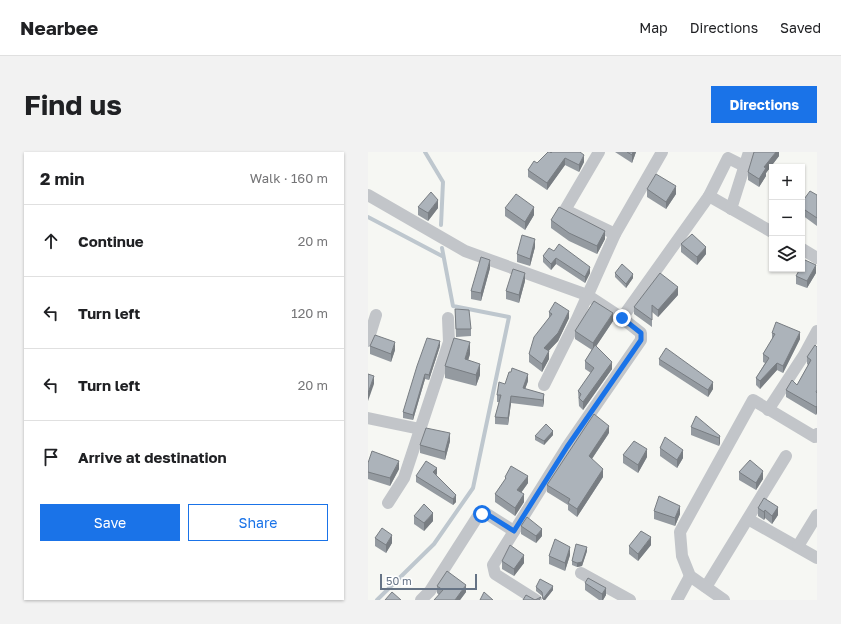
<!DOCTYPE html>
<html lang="en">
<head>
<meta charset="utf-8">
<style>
  body { margin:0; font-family:"Golos Text",sans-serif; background:#f2f2f2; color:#202124 }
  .controls { position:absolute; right:12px; top:12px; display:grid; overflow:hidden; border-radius:0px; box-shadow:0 1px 3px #0004 }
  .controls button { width:36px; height:36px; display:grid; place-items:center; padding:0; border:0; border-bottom:1px solid #e0e0e0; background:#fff; color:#202124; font:20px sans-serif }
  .scale { position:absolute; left:12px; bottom:10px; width:97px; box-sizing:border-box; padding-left:4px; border:2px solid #657385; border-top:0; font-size:11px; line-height:14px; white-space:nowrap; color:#657385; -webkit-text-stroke:3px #fff; paint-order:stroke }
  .stop { position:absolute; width:12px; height:12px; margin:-9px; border:3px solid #1a73e8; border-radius:50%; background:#fff }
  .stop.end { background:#1a73e8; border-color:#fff; box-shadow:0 1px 4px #0008 }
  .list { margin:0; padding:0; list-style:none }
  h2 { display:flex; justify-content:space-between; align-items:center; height:52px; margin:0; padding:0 16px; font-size:17px }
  h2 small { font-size:13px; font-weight:400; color:#757577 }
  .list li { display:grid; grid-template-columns:26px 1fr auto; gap:12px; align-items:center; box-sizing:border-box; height:72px; padding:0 16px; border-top:1px solid #e0e0e0 }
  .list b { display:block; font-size:15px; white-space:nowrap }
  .list em { font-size:13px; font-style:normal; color:#757577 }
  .actions { display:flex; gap:8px; padding:12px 16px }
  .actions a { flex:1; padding:9px 0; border:1px solid #1a73e8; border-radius:0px; text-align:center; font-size:14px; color:#1a73e8 }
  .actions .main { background:#1a73e8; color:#fff }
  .icon { flex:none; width:22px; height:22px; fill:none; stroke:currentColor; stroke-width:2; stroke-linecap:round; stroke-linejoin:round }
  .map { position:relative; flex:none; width:449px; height:448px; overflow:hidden; border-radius:0px }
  header { display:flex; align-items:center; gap:24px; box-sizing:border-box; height:56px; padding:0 20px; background:#fff; border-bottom:1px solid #e0e0e0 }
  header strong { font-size:19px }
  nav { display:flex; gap:22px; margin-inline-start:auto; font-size:14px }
  .intro { display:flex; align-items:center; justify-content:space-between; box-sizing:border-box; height:96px; padding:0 24px }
  h1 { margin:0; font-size:28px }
  .button { padding:10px 18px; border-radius:0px; background:#1a73e8; color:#fff; font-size:14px; font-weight:700 }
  main { display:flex; gap:24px; padding:0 24px }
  aside { flex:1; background:#fff; border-radius:0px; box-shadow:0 1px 3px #0004 }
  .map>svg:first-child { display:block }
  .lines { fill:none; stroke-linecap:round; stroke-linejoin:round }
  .stream { stroke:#bec7ce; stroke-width:4 }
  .street { stroke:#c2c5c9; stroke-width:12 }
  .wall { fill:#949aa0 }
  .shaded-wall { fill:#787d82 }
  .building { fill:#acb3ba; stroke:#787d82 }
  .route { stroke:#1a73e8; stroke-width:5 }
</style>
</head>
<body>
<header>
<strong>Nearbee</strong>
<nav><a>Map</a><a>Directions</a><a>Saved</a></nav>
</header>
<div class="intro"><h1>Find us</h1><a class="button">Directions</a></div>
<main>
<aside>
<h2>2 min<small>Walk · 160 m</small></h2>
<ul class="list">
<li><svg class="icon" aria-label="ahead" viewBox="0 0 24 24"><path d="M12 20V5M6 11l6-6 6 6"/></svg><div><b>Continue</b></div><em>20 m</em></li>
<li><svg class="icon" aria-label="left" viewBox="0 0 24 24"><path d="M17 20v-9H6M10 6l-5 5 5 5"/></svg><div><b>Turn left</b></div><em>120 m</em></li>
<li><svg class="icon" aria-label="left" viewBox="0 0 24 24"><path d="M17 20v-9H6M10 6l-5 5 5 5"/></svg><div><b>Turn left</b></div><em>20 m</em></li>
<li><svg class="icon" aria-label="arrive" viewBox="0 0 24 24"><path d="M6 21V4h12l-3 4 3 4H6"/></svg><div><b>Arrive at destination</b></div></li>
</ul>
<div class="actions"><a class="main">Save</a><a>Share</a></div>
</aside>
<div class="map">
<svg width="449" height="448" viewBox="0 0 449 448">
  <rect width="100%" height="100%" fill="#f6f7f3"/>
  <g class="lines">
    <g class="stream">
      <path d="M57,0L75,30L73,73"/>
      <path d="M0,65L74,104"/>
      <path d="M9,448L66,392L105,336L141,165L85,154L74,96"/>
    </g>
    <g class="street">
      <path d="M231,0L197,58L247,82"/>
      <path d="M0,43L97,99L219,143L254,166L273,181V188L199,295L125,413L127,422L168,448"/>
      <path d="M341,44L404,80"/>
      <path d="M363,57L381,0"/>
      <path d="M434,97L449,106"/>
      <path d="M254,166L341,44L360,6L376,14"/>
      <path d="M0,189L8,163"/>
      <path d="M176,233L209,167L247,82L294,0"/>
      <path d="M400,258L436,203L449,179"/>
      <path d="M0,266L52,277"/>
      <path d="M20,351L36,326L81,190L80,166"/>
      <path d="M380,367L449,406"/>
      <path d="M430,394L449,363"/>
      <path d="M213,421L262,448"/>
      <path d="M338,435L418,304"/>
      <path d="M53,448L62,439L110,364L119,362L146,379"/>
      <path d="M309,448L322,424"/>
      <path d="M356,448L322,424L314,404L312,380L385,248L447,285L449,282"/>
    </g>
  </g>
  <g class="wall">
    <path d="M247,0H268L264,11Z"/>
    <path d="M411,0V4L398,21V24L391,35L380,28V20Z"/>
    <path d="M183,1L216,10L211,20L197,13L179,38L160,25V18Z"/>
    <path d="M279,37L308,42L298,57L279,45Z"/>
    <path d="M449,43V74L434,63V50Z"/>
    <path d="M50,55L70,56L60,69L50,63Z"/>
    <path d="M137,56L166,63L157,78L137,64Z"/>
    <path d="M183,68L237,87L229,102L201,89L183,76Z"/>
    <path d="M313,92L338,102L329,113L313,100Z"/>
    <path d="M167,95L162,114L149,110V102Z"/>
    <path d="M186,99L222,121L217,131L188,112L183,118L175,110V104Z"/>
    <path d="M122,116L113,149L103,147V139Z"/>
    <path d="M247,121L265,126L258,136L247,125Z"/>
    <path d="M448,121L439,136L428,132V124Z"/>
    <path d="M157,129L151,151L138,147V139Z"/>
    <path d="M310,143L290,165L284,160V175L266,162V155Z"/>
    <path d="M87,157L103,177V184L88,185Z"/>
    <path d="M181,160L201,166L190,189L180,199L181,207L174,220L161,210V202L181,167Z"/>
    <path d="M245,169L228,194L244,217L215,258L211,254L210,239L223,221L217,217V209L224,198L207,187V179Z"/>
    <path d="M404,181L432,187L415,221L409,218L392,237L388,233V226L397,211L395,210V202L404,188Z"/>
    <path d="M2,194L27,198L23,210L2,202Z"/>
    <path d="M72,194L61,228L57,227L45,268L35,266V260Z"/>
    <path d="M449,195V261L448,263L418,245V238L429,233L440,213L439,212V205Z"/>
    <path d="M102,202L100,208L112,223L108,234L77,226V214Z"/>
    <path d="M291,207L345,237L340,245L291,213Z"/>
    <path d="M160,229L157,237L176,242V249L175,255L143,251L140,273L127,272V265L131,250H129V243L137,232Z"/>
    <path d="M323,275L352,284V291L351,294L323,283Z"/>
    <path d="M241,281L224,307L235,325L209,365L200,358V353L179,340V333Z"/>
    <path d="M185,283L176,293L167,288V284Z"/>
    <path d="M82,289L77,308L52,301V293Z"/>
    <path d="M292,296L315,306L309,316L292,304Z"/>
    <path d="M255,303L279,305L270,321L255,311Z"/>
    <path d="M0,311L31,317L22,334L0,327Z"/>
    <path d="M371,320L395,327L388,338L371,328Z"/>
    <path d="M69,322L68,323L88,350L85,353L48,330V324Z"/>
    <path d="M137,325L160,331L153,341L156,350L147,364L127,350V342L137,328Z"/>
    <path d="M410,355V363L404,372L397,366L396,368L390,364V356Z"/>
    <path d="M286,359L312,362L307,374L286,367Z"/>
    <path d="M46,364L65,369L56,379L46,372Z"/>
    <path d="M153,374L174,384L168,391L153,382Z"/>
    <path d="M7,386L24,391L18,401L7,394Z"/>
    <path d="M283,393L270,409L261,402V394Z"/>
    <path d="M219,399L214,414L209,415L204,413V409Z"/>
    <path d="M202,403L197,419L181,412V404Z"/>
    <path d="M134,409L156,411L146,424L134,417Z"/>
    <path d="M217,431L238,443L235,448H231L217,438Z"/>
    <path d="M69,434L98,440L92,448H66L71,443L69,441Z"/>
    <path d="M168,435L185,438L177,448H175L174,444L168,439Z"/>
  </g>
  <g class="shaded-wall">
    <path d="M265,0H268L264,11V3Z"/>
    <path d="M408,0H411V4L398,21V24L391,35V27L396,15Z"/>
    <path d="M216,3V10L211,20V13Z"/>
    <path d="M197,6V13L179,38V31Z"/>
    <path d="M308,34V42L298,57V50Z"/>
    <path d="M70,48V56L60,69V61Z"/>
    <path d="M166,55V63L157,78V70Z"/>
    <path d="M237,79V87L229,102V94Z"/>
    <path d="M167,87V95L162,114V107Z"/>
    <path d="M338,95V102L329,113V105Z"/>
    <path d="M188,106V112L183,118V112Z"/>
    <path d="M122,108V116L113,149V141Z"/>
    <path d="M448,113V121L439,136V129Z"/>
    <path d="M222,115V121L217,131V125Z"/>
    <path d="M157,121V129L151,151V143Z"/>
    <path d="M265,122V126L258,136V132Z"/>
    <path d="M310,135V143L290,165V158Z"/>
    <path d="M201,159V166L190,189L176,204V196Z"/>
    <path d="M245,161V169L225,199V191Z"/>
    <path d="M432,180V187L415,221V214Z"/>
    <path d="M72,189V194L61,228V223Z"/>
    <path d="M27,190V198L23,210V202Z"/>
    <path d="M102,190V202L97,219V207Z"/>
    <path d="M181,199V207L174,220V212Z"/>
    <path d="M244,210V217L215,258V250Z"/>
    <path d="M409,211V218L392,237V229Z"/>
    <path d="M112,212V223L108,234V223Z"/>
    <path d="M57,222V227L45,268V263Z"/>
    <path d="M160,222V229L155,243V236Z"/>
    <path d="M6,224V232L0,249V241Z"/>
    <path d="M345,230V237L340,245V238Z"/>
    <path d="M176,242V249L175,255V248Z"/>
    <path d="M143,244V251L140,273V266Z"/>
    <path d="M449,254V261L448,263V255Z"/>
    <path d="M241,274V281L221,311V304Z"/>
    <path d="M185,279V283L176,293V289Z"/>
    <path d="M82,281V289L77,308V300Z"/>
    <path d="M352,284V291L351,294V286Z"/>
    <path d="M279,297V305L270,321V313Z"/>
    <path d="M315,298V306L309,316V308Z"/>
    <path d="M31,309V317L22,334V326Z"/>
    <path d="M69,316V322L65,327V320Z"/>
    <path d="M235,317V325L209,365V357Z"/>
    <path d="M395,319V327L388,338V331Z"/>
    <path d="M160,324V331L149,346V338Z"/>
    <path d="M156,342V350L147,364V356Z"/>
    <path d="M88,343V350L85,353V347Z"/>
    <path d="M312,354V362L307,374V366Z"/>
    <path d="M410,355V363L404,372V364Z"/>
    <path d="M397,358V366L396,368V360Z"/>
    <path d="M65,361V369L56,379V371Z"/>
    <path d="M174,377V384L168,391V384Z"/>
    <path d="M24,383V391L18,401V393Z"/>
    <path d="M283,385V393L270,409V402Z"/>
    <path d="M202,395V403L197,419V411Z"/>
    <path d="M219,395V399L214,414L209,415V411Z"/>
    <path d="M156,403V411L146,424V417Z"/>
    <path d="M98,433V440L92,448H87Z"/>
    <path d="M185,434V438L177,448H175Z"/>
    <path d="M238,436V443L235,448H234V442Z"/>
  </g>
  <g class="building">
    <path d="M180,0H182L183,1L184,0H212L216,3L211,13L197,6L179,31L160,18L166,9L169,11Z"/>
    <path d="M259,0H265L264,3Z"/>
    <path d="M386,0H408L396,15L398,16L391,27L380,20Z"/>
    <path d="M288,22L308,34L298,50L279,37Z"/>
    <path d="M442,39L449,43V66L434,56V50Z"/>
    <path d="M63,40L70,48L60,61L50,55Z"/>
    <path d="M148,42L166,55L157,70L137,56Z"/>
    <path d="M191,55L237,79L229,94L201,81L183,68Z"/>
    <path d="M324,82L338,95L329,105L313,92Z"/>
    <path d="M154,83L167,87L162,107L149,102Z"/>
    <path d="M191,92L222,115L217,125L188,106L183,112L175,104L181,96L186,99Z"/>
    <path d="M113,105L122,108L113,141L103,139Z"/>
    <path d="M437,108L448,113L439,129L428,124L432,117H434V114Z"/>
    <path d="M254,112L265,122L258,132L247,121Z"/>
    <path d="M145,117L157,121L151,143L138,139Z"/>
    <path d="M292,121L310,135L290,158L284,153V168L266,155Z"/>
    <path d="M226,149L245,161L225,191L207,179Z"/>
    <path d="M187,150L201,159L190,181L176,196L181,199L174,212L161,202L166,185L184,162L181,160Z"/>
    <path d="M87,157L101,158L103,177H88Z"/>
    <path d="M408,170L432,180L415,214L409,211L392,229L388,226L401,206L395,202L407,182L404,181Z"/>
    <path d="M7,183L27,190L23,202L2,194Z"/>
    <path d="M59,186L72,189L61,223L57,222L45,263L35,260L49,214Z"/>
    <path d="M86,186L102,190L97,207L112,212L108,223L77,214Z"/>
    <path d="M227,193L244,210L215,250L211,246L213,242L210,239L226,216L217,209Z"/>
    <path d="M447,193L449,195V238L448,240L449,241V254L448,255L418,238L424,228L429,233L443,208L439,205Z"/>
    <path d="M298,196L345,230L340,238L291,207Z"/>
    <path d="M144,216L160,222L155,236L176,242L175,248L143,244L140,266L127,265L133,243H129L131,230L137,232L141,220H143Z"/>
    <path d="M0,222L6,224L0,241Z"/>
    <path d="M226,262L241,274L221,304L235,317L209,357L200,351L202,347L179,333Z"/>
    <path d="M328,264L352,284L351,286L323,275Z"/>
    <path d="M178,272L185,279L176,289L167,284Z"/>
    <path d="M58,276L82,281L77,300L52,293Z"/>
    <path d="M297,285L315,298L309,308L292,296Z"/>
    <path d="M266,289L279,297L270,313L255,303Z"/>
    <path d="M4,299L31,309L22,326L0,320V311Z"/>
    <path d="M382,308L395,319L388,331L371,320Z"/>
    <path d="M58,309L69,316L65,320L88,343L85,347L48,324Z"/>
    <path d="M143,314L160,324L149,338L156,342L147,356L127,342L138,326L137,325Z"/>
    <path d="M291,344L312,354L307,366L286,359Z"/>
    <path d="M396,346L410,355L404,364L397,358L396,360L390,356Z"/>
    <path d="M56,352L65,361L56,371L46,364Z"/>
    <path d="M159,365L174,377L168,384L153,374Z"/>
    <path d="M14,376L24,383L18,393L7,386Z"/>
    <path d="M273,379L283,385L270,402L261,394Z"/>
    <path d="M187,387L202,395L197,411L181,404Z"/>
    <path d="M208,392L219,395L214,410L209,411L204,409Z"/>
    <path d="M142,393L156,403L146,417L134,409Z"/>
    <path d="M79,419L98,433L87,448H66L75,438L69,434Z"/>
    <path d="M220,426L238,436L234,442L217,431Z"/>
    <path d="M172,427L185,434L175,447L174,440L168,435Z"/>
    <path d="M24,440L33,448H17Z"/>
    <path d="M116,440L125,448H112Z"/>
    <path d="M158,443L167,448L173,445L171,448H155Z"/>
  </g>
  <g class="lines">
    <path class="route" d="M114,362H119L146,379L199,295L273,188V181L254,166"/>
  </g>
</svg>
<div class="controls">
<button>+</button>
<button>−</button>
<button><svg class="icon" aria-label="layers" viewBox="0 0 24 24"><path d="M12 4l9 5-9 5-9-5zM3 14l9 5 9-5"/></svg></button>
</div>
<div class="scale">50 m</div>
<div class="stop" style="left:114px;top:362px"></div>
<div class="stop end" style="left:254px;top:166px"></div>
</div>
</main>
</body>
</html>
